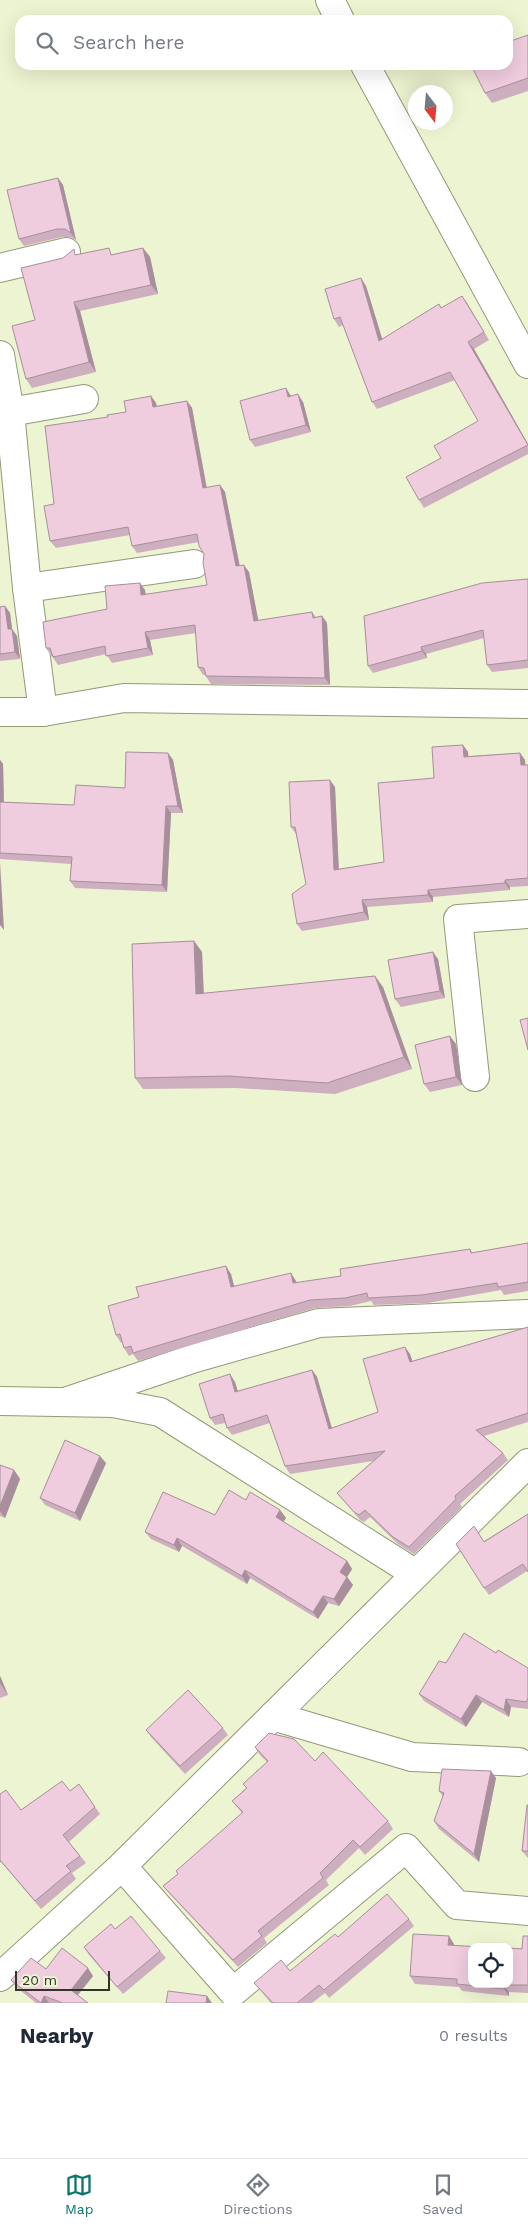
<!DOCTYPE html>
<html lang="en">
<head>
<meta charset="utf-8">
<style>
  body { margin:0; font-family:"Work Sans",sans-serif; background:#f6f6f7; color:#1f2937 }
  .controls { position:absolute; right:15px; bottom:15px; display:grid; overflow:hidden; border-radius:10px; box-shadow:0 5px 20px #0002 }
  .controls button { width:45px; height:45px; display:grid; place-items:center; padding:0; border:0; border-bottom:1px solid #e0e1e3; background:#fff; color:#1f2937; font:25px sans-serif }
  .compass { position:absolute; left:408px; top:85px; width:45px; height:45px; border-radius:50%; background:#fff; box-shadow:0 5px 20px #0002; rotate:164deg }
  .scale { position:absolute; left:15px; bottom:12px; width:95px; box-sizing:border-box; padding-left:5px; border:2px solid #323427; border-top:0; font-size:14px; line-height:18px; white-space:nowrap; color:#323427; -webkit-text-stroke:4px #edf4d1; paint-order:stroke }
  .list { margin:0; padding:0; list-style:none }
  h2 { display:flex; justify-content:space-between; align-items:center; height:65px; margin:0; padding:0 20px; font-size:21px }
  h2 small { font-size:16px; font-weight:400; color:#747a83 }
  .icon { flex:none; width:28px; height:28px; fill:none; stroke:currentColor; stroke-width:2; stroke-linecap:round; stroke-linejoin:round }
  .map { position:relative; flex:none; width:528px; height:2003px; overflow:hidden }
  .search { position:absolute; background:#fff; box-shadow:0 5px 20px #0002; left:15px; right:15px; top:15px; height:55px; display:flex; align-items:center; gap:12px; box-sizing:border-box; padding:0 18px; border-radius:15px; color:#747a83; font-size:19px }
  .sheet { height:155px; background:#fff }
  nav { display:flex; justify-content:space-around; align-items:center; box-sizing:border-box; height:70px; border-top:1px solid #e0e1e3; background:#fff; font-size:14px; color:#747a83 }
  nav a { display:grid; justify-items:center; gap:2px }
  nav .on { color:#0f766e }
  .map>svg:first-child { display:block }
  .lines { fill:none; stroke-linecap:round; stroke-linejoin:round }
  .minor-casing { stroke:#939979; stroke-width:30 }
  .minor { stroke:#fff; stroke-width:28 }
  .wall { fill:#ceafbf }
  .shaded-wall { fill:#a78f9b }
  .building { fill:#efccde; stroke:#a78f9b }
</style>
</head>
<body>
<div class="map">
<svg width="528" height="2003" viewBox="0 0 528 2003">
  <rect width="100%" height="100%" fill="#edf4d1"/>
  <g class="lines">
    <g class="minor-casing">
      <g id="minor">
        <path d="M330,0L340,20"/>
        <path d="M365,65L528,364"/>
        <path d="M0,268L66,252"/>
        <path d="M0,355L10,412L27,588L43,712"/>
        <path d="M10,412L84,399"/>
        <path d="M27,588L194,564"/>
        <path d="M0,712H43L124,698L528,704"/>
        <path d="M475,1077L458,919L528,914"/>
        <path d="M0,1401L113,1403L160,1412L416,1574"/>
        <path d="M65,1402L195,1358L319,1323L528,1314"/>
        <path d="M273,1716L412,1757L519,1762"/>
        <path d="M122,1866L233,1992L406,1848L457,1905L528,1911"/>
        <path d="M0,1977L122,1866L528,1463"/>
      </g>
    </g>
    <use href="#minor" class="minor"/>
  </g>
  <g class="wall">
    <path d="M528,35V91L492,103L485,93Z"/>
    <path d="M58,178L63,185L76,240L70,237H62L24,246L19,239Z"/>
    <path d="M143,248L150,257L158,294L80,311L96,372L32,388L26,379L35,320L78,255L114,254Z"/>
    <path d="M366,286L382,339L441,308L462,296L489,340L474,349L528,444V454L424,508L419,500L441,458L478,421L455,380L377,409L372,402L343,325L339,327L334,319Z"/>
    <path d="M151,396L156,403L157,406L187,401L192,408L207,488L220,485L225,492L240,566L249,572L258,621L312,612L316,617L322,616L327,623L330,685L211,684L205,675H203L198,667L196,633L150,640L153,655L112,663L106,654L58,665L52,656H51L46,648L107,609L145,590L146,595L207,585L204,554L199,542L137,553L132,546L130,535L56,548L50,541L54,504L108,417L126,412Z"/>
    <path d="M291,396L303,402L311,432L255,447L250,440Z"/>
    <path d="M528,579V668L492,672L487,665L484,638L426,654L427,658L373,673L368,666Z"/>
    <path d="M5,606L10,613L12,629L17,636L20,659L0,661V607Z"/>
    <path d="M463,745L468,752V756L520,753L525,760V765H528V886L510,887V890L433,897V902L367,907L369,920L302,931L297,924L306,884L296,834L291,827L335,787L339,869L384,862L434,778Z"/>
    <path d="M168,753L173,760L183,813H171L167,892L75,888L70,881L71,864L0,859V760L3,764L4,802L74,805L125,788Z"/>
    <path d="M194,941L202,952L204,993L383,987L412,1069L335,1094L236,1088L143,1089L135,1078Z"/>
    <path d="M438,959L445,998L401,1007L395,999Z"/>
    <path d="M456,1044L462,1085L430,1092L424,1084Z"/>
    <path d="M528,1243V1291L504,1295L501,1290L428,1303L374,1305L371,1301L350,1306L315,1308L138,1361L133,1354L129,1356L124,1348L122,1342L121,1343L116,1335L139,1297L231,1274L234,1286L296,1281L297,1283L341,1276L470,1249L473,1253Z"/>
    <path d="M528,1327V1422L484,1436L503,1453L508,1460L460,1504L462,1507L414,1554L398,1544L370,1517L364,1522L360,1520L343,1500L337,1493L373,1461L290,1474L285,1466L270,1423L232,1435L227,1428L225,1423L215,1425L210,1418L235,1382L238,1391L312,1370L317,1377L332,1428L378,1412L410,1354L412,1361Z"/>
    <path d="M106,1463L80,1521L45,1505L40,1498Z"/>
    <path d="M0,1465L14,1470L20,1479L5,1518L0,1516Z"/>
    <path d="M246,1500L280,1510L286,1518L283,1522L347,1561L352,1569L347,1577L353,1585L339,1606L328,1603L318,1619L250,1578L247,1584L182,1546L179,1552L151,1539L145,1532L215,1515Z"/>
    <path d="M528,1514L527,1571L489,1595L484,1588V1541Z"/>
    <path d="M496,1653L528,1668V1709L511,1707L509,1717L482,1702L466,1727L424,1701L419,1694L446,1663Z"/>
    <path d="M0,1676L8,1695L0,1698Z"/>
    <path d="M223,1728L228,1735L185,1774L151,1737L146,1730Z"/>
    <path d="M255,1747L315,1761L388,1821L393,1829L365,1855L359,1848L326,1880L329,1885L264,1938L267,1943L238,1967L169,1893L163,1886L178,1874L242,1813L232,1801L246,1788L243,1784L267,1762L260,1755Z"/>
    <path d="M496,1778L479,1862L439,1829L434,1821L443,1797L439,1791Z"/>
    <path d="M79,1784L100,1814L69,1842L86,1863L72,1873L76,1879L41,1909L1,1862L0,1863V1794L21,1810L70,1791Z"/>
    <path d="M528,1805V1858L527,1857L522,1851Z"/>
    <path d="M409,1919L414,1926L329,1998L325,1993L312,2003H271L260,1990L254,1983L290,1971L338,1937Z"/>
    <path d="M115,1929L160,1951L166,1958L123,1994L89,1955L84,1947Z"/>
    <path d="M528,1936V1993L509,1992V1996L462,1991L459,1987L415,1984L410,1976L454,1944V1946L522,1949Z"/>
    <path d="M46,1969L93,1976L78,1995L88,2003H36L16,1987L11,1980Z"/>
  </g>
  <g class="shaded-wall">
    <path d="M58,178L63,185L76,240L71,233Z"/>
    <path d="M143,248L150,257L158,294L151,285Z"/>
    <path d="M361,278L366,286L385,348L379,341Z"/>
    <path d="M462,296L467,303L489,340L484,332Z"/>
    <path d="M74,302L80,311L96,372L89,362Z"/>
    <path d="M468,342L474,349L528,444V445Z"/>
    <path d="M286,388L291,396L288,397Z"/>
    <path d="M298,394L303,402L311,432L306,425Z"/>
    <path d="M151,396L156,403L158,414L153,407Z"/>
    <path d="M187,401L192,408L208,496L203,488Z"/>
    <path d="M220,485L225,492L241,574L236,566Z"/>
    <path d="M244,565L249,572L260,629L254,621Z"/>
    <path d="M140,583L145,590L146,603L141,595Z"/>
    <path d="M5,606L10,613L13,637L8,629Z"/>
    <path d="M322,616L327,623L330,685L325,678Z"/>
    <path d="M12,629L17,636L20,659L15,652Z"/>
    <path d="M145,632L150,640L153,655L148,648Z"/>
    <path d="M421,647L426,654L427,658L422,651Z"/>
    <path d="M463,745L468,752L469,764L464,757Z"/>
    <path d="M168,753L173,760L183,813L178,806Z"/>
    <path d="M520,753L525,760L526,772L521,765Z"/>
    <path d="M0,760L3,764L4,809L0,803Z"/>
    <path d="M330,780L335,787L339,877L334,870Z"/>
    <path d="M166,806L171,813L167,892L162,885Z"/>
    <path d="M0,862L4,930L0,925Z"/>
    <path d="M505,880L510,887V890L505,883Z"/>
    <path d="M428,890L433,897V902L428,895Z"/>
    <path d="M362,900L367,907L369,920L364,912Z"/>
    <path d="M194,941L202,952L204,1006L196,994Z"/>
    <path d="M433,952L438,959L445,998L440,991Z"/>
    <path d="M375,976L383,987L412,1069L404,1057Z"/>
    <path d="M450,1036L456,1044L462,1085L456,1077Z"/>
    <path d="M226,1266L231,1274L236,1294L231,1287Z"/>
    <path d="M291,1273L296,1281L299,1291L293,1283Z"/>
    <path d="M405,1347L410,1354L415,1369L410,1362Z"/>
    <path d="M312,1370L317,1377L334,1436L329,1429Z"/>
    <path d="M230,1374L235,1382L240,1400L235,1392Z"/>
    <path d="M100,1456L106,1463L80,1521L75,1513Z"/>
    <path d="M14,1470L20,1479L5,1518L0,1511V1506Z"/>
    <path d="M280,1510L286,1518L281,1525L276,1517Z"/>
    <path d="M177,1538L182,1546L179,1552L174,1545Z"/>
    <path d="M347,1561L352,1569L345,1580L340,1572Z"/>
    <path d="M245,1570L250,1578L247,1584L242,1576Z"/>
    <path d="M347,1577L353,1585L339,1606L334,1599Z"/>
    <path d="M323,1596L328,1603L318,1619L313,1612Z"/>
    <path d="M0,1676L8,1695L0,1683Z"/>
    <path d="M476,1695L482,1702L466,1727L461,1719Z"/>
    <path d="M506,1699L511,1707L509,1717L504,1710Z"/>
    <path d="M491,1771L496,1778L479,1862L474,1854Z"/>
    <path d="M449,1936L454,1944L453,1953L448,1945Z"/>
    <path d="M88,1968L93,1976L76,1997L71,1990Z"/>
    <path d="M504,1985L509,1992V1996L504,1989Z"/>
    <path d="M44,1996L49,2003H41Z"/>
    <path d="M207,1996L212,2003H206Z"/>
  </g>
  <g class="building">
    <path d="M528,35V78L485,93L471,65H508V42Z"/>
    <path d="M58,178L71,233L65,229H57L19,239L7,190Z"/>
    <path d="M109,248L111,255L143,248L151,285L74,302L89,362L26,379L12,326L35,320L21,268L63,258L74,249L75,255Z"/>
    <path d="M361,278L379,341L439,304L441,308L462,296L484,332L468,342L528,445L419,500L406,477L441,458L434,446L478,421L450,372L372,402L340,317L334,319L325,289Z"/>
    <path d="M286,388L288,397L298,394L306,425L250,440L240,401Z"/>
    <path d="M151,396L153,407L187,401L203,488L220,485L236,566L244,565L254,621L312,612L313,618L322,616L325,678L206,676L204,668L198,667L195,625L145,632L148,648L106,656L105,646L53,657L50,648H46L43,622L107,609L105,586L140,583L141,595L207,585L203,563L204,554L199,546L197,534L132,546L128,527L50,541L44,506L54,504L45,426L108,417L107,415L126,412L124,401Z"/>
    <path d="M528,579V660L487,665L483,630L421,647L422,651L368,666L364,616L482,583Z"/>
    <path d="M5,606L8,629H12L15,652L0,654V607Z"/>
    <path d="M463,745L464,757L520,753L521,765H528V878L505,880V883L428,890V895L362,900L364,912L297,924L292,894L306,884L295,827H291L289,782L330,780L334,870L384,862L378,783L434,778L432,747Z"/>
    <path d="M126,752L168,753L178,806H166L162,885L70,881L72,857L0,853V802L74,805L76,785L125,788Z"/>
    <path d="M194,941L196,994L375,976L404,1057L327,1083L228,1076L135,1078L132,944Z"/>
    <path d="M433,952L440,991L395,999L388,960Z"/>
    <path d="M528,1018V1050L520,1020Z"/>
    <path d="M450,1036L456,1077L424,1084L415,1045Z"/>
    <path d="M528,1243V1282L498,1287L497,1283L422,1295L368,1298L367,1293L345,1298L310,1300L133,1353L131,1346L124,1348L120,1334L116,1335L108,1306L139,1297L136,1287L226,1266L231,1287L291,1273L293,1283L341,1276L340,1269L470,1249L471,1253Z"/>
    <path d="M528,1327V1413L476,1430L503,1453L455,1496L456,1499L409,1547L393,1537L365,1510L359,1515L354,1512L337,1493L385,1451L285,1466L267,1415L227,1428L223,1414L210,1418L199,1384L230,1374L235,1392L312,1370L329,1429L378,1412L363,1359L405,1347L410,1362Z"/>
    <path d="M65,1440L100,1456L75,1513L40,1498Z"/>
    <path d="M0,1465L14,1470L0,1506Z"/>
    <path d="M229,1490L246,1500L250,1492L280,1510L276,1517L347,1561L340,1572L347,1577L334,1599L323,1596L313,1612L245,1570L242,1576L177,1538L174,1545L145,1532L163,1492L215,1515Z"/>
    <path d="M528,1514V1572L523,1564L484,1588L456,1544L474,1526L484,1542Z"/>
    <path d="M464,1633L496,1653L498,1650L528,1668V1698L526,1702L506,1699L504,1710L476,1695L461,1719L419,1694L439,1661L446,1663Z"/>
    <path d="M188,1690L223,1728L180,1766L146,1730Z"/>
    <path d="M269,1733L294,1739L315,1761L323,1752L388,1821L360,1847L353,1840L320,1873L323,1878L258,1931L262,1936L233,1960L163,1886L178,1874L176,1871L243,1812L232,1801L247,1788L243,1784L268,1761L255,1747Z"/>
    <path d="M442,1769L491,1771L474,1854L434,1821L444,1793L439,1791Z"/>
    <path d="M62,1781L70,1791L79,1784L95,1807L63,1835L80,1856L66,1866L71,1871L35,1901L0,1860V1794L6,1790L21,1810Z"/>
    <path d="M527,1805H528V1851H522Z"/>
    <path d="M387,1894L409,1919L324,1990L319,1985L297,2003H273L254,1983L281,1960L290,1971L335,1934L338,1937Z"/>
    <path d="M131,1916L160,1951L117,1987L84,1947L111,1924L115,1929Z"/>
    <path d="M413,1934L449,1936L448,1945L481,1947H472V1984H509V1948L522,1949L523,1936H528V1985H504V1989L457,1984V1979L410,1976Z"/>
    <path d="M62,1948L88,1968L71,1990L88,2003H63L44,1996L41,2003L11,1980L31,1958L46,1969Z"/>
    <path d="M168,1991L207,1996L206,2003H166Z"/>
  </g>
</svg>
<div class="controls">
<button><svg class="icon" aria-label="locate" viewBox="0 0 24 24"><circle cx="12" cy="12" r="6"/><path d="M12 2v4M12 18v4M2 12h4M18 12h4"/></svg></button>
</div>
<svg class="compass" viewBox="-18 -18 36 36"><path d="M0-13l5 13h-10z" fill="#e53935"/><path d="M0 13l5-13h-10z" fill="#747a83"/></svg>
<div class="scale">20 m</div>
<div class="search"><svg class="icon" aria-label="search" viewBox="0 0 24 24"><circle cx="10" cy="10" r="6"/><path d="M15 15l6 6"/></svg>Search here</div>
</div>
<section class="sheet">
<h2>Nearby<small>0 results</small></h2>
<ul class="list">
</ul>
</section>
<nav>
<a class="on"><svg class="icon" aria-label="map" viewBox="0 0 24 24"><path d="M3 6l6-2 6 2 6-2v14l-6 2-6-2-6 2zM9 4v14M15 6v14"/></svg>Map</a>
<a><svg class="icon" aria-label="directions" viewBox="0 0 24 24"><path d="M12 3l9 9-9 9-9-9zM9 14v-3h6M13 9l2 2-2 2"/></svg>Directions</a>
<a><svg class="icon" aria-label="saved" viewBox="0 0 24 24"><path d="M7 4h10v16l-5-4-5 4z"/></svg>Saved</a>
</nav>
</body>
</html>
